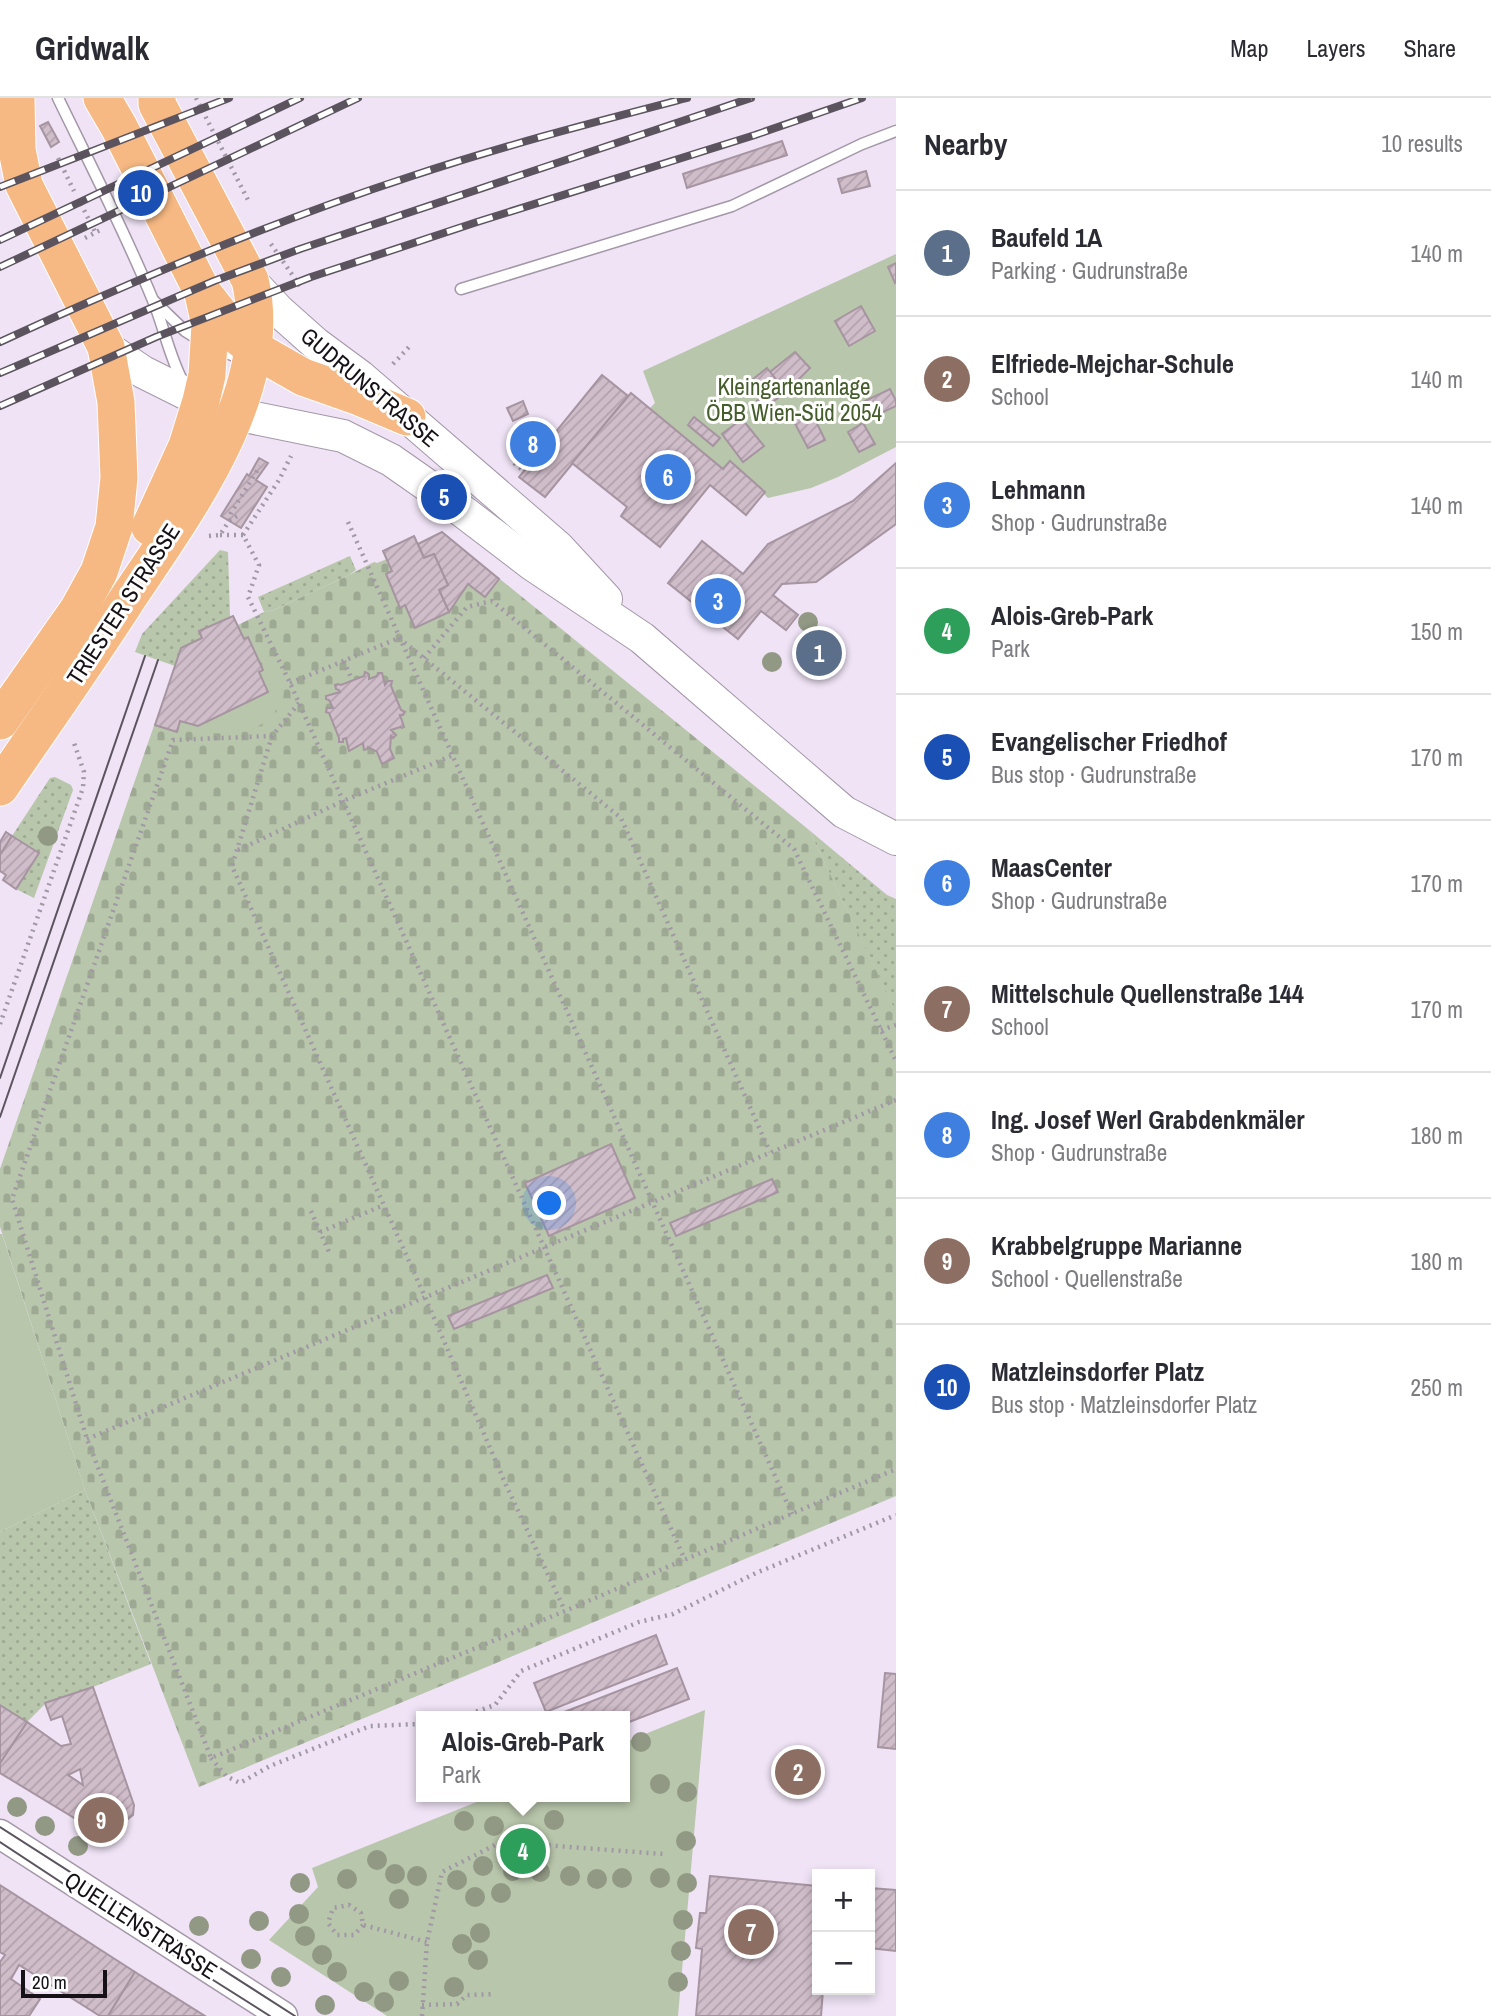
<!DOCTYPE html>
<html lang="en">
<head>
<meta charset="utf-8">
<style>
  body { margin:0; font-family:"Archivo Narrow",sans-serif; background:#f7f7f7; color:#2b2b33 }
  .controls { position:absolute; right:21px; bottom:21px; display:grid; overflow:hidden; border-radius:0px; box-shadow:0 4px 10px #0003 }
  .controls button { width:63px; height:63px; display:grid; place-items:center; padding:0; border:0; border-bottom:2px solid #e1e1e2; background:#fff; color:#2b2b33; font:35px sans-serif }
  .scale { position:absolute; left:21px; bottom:18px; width:86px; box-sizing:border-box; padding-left:7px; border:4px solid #151117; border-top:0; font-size:19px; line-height:24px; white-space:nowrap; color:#151117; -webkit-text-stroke:5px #fff; paint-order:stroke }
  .you { position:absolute; left:550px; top:1106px; width:24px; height:24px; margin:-18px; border:5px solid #fff; border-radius:50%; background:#1a73e8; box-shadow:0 0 0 10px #1a73e833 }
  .badge { display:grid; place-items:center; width:46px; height:46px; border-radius:50%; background:#91278a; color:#fff; font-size:23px; font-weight:700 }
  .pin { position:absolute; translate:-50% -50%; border:4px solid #fff; box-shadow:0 2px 7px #0006 }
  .popup { position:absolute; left:416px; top:1613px; width:214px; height:91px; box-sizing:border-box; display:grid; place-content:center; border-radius:0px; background:#fff; filter:drop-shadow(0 2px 5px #0005); font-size:23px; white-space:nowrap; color:#7c7c81 }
  .popup b { font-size:26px; color:#2b2b33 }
  .popup::after { content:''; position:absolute; left:50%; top:100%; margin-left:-14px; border:14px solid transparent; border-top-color:#fff }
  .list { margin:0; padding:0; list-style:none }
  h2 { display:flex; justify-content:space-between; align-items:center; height:91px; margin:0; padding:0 28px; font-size:30px }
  h2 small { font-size:23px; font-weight:400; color:#7c7c81 }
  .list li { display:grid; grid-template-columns:46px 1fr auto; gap:21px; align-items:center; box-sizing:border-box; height:126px; padding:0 28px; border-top:2px solid #e1e1e2 }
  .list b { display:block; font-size:26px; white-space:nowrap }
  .list p { margin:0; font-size:23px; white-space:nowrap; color:#7c7c81 }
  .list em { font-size:23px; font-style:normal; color:#7c7c81 }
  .map { position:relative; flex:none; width:896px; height:1918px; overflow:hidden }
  header { display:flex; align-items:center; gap:42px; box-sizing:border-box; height:98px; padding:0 35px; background:#fff; border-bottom:2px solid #e1e1e2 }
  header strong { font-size:33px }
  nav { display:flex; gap:38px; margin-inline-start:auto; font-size:24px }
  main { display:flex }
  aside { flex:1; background:#fff }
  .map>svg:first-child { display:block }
  .grass { fill:url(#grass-dots) }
  .cemetery { fill:url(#cemetery-stones) }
  .green { fill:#b8c6ab }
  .building { fill:url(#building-hatch); stroke:#a694a1; stroke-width:2; fill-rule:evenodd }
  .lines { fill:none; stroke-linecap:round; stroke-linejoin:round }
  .service-casing { stroke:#a397a8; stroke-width:13 }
  .tertiary-casing { stroke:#a397a8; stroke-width:31 }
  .secondary-casing { stroke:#a397a8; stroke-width:34 }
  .primary-casing { stroke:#fff; stroke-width:39 }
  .path { stroke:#a198a6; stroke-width:4.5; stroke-dasharray:2 5; stroke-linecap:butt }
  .service { stroke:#fff; stroke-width:10 }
  .tertiary { stroke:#fff; stroke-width:28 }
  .secondary { stroke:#fff; stroke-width:32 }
  .primary { stroke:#f7b983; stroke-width:37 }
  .tram { stroke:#5b545e; stroke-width:2 }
  .rail-casing { stroke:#5b545e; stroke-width:8 }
  .rail { stroke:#fff; stroke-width:5; stroke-dasharray:16; stroke-linecap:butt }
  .tree { fill:#919985 }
  .labels { text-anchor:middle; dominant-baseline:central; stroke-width:6; stroke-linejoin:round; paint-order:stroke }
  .park-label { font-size:23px; fill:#445d2a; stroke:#fff }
  .street-label { font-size:23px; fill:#151117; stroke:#fff }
</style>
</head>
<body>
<header>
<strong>Gridwalk</strong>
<nav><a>Map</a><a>Layers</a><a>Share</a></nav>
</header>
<main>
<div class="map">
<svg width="896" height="1918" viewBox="0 0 896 1918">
  <defs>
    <pattern id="grass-dots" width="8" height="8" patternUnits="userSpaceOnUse" patternTransform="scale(1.75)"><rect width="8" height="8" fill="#b8c6ab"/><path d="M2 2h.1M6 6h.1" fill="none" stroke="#9da992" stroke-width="1.8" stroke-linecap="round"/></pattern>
    <pattern id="cemetery-stones" width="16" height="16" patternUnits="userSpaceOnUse" patternTransform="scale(1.75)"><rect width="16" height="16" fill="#b8c6ab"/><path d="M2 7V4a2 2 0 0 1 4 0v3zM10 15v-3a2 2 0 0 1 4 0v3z" fill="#9da992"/></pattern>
    <pattern id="building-hatch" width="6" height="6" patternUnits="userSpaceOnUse" patternTransform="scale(1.75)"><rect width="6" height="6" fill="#d0bdca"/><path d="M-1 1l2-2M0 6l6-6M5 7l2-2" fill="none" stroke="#b2a1ad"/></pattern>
  </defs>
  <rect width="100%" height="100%" fill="#efe3f5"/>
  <g class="grass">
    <path d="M220,452L228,454L230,519L199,533L202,540L181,550L175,568L135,554L142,536Z"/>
    <path d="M350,458L356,472L349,477L274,512L264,514L258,499Z"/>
    <path d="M55,679L71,687L73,692L34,800L16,791L39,755L12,738L50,680Z"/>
    <path d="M809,732L887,797L896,801V915Z"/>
    <path d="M85,1392L151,1566L93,1589L46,1605L27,1624L0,1607V1434Z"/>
  </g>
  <path class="cemetery" d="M442,434L809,732L896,914V1398L199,1689L85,1392L0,1129V1071L181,550L202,540L199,533L230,519L233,518L238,527L264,514L274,512L349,477L374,464L377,465L387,461L383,453L414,438L418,445Z"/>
  <g class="green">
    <path d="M896,156V349L838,379L811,390L768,400L764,396L765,393L730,364L723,371L649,311L655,305L643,273Z"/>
    <path d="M261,568C301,576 282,617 255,630C234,640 207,634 185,633L187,625L268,594L259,574L263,572Z"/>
    <path d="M0,1136H2L85,1392L0,1434Z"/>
    <path d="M705,1612L678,1918H387L269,1842L318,1789L312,1770L489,1699H624L625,1644Z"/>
  </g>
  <g class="building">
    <path d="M48,24L59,44L51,49L40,28Z"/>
    <path d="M782,43L787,57L687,90L683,76Z"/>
    <path d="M866,73L870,88L842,95L838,81Z"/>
    <path d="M896,165V184L895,185L888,169Z"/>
    <path d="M861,208L875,233L849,248L835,223Z"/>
    <path d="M795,254L810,270L786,294L770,274Z"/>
    <path d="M767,270L786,294L763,311L757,303L764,298L752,282Z"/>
    <path d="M602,277L628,298L545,399L519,379Z"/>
    <path d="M890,291L896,303V308L871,320L863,304Z"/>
    <path d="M631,295L723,371L730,363L765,394L746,417L710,387L660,449L621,418L627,409L572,365Z"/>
    <path d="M523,303L528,316L513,323L507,310Z"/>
    <path d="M810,311L825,342L808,350L792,320Z"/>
    <path d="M694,319L720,340L713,348L688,327Z"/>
    <path d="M742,321L764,348L743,364L722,336Z"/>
    <path d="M863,325L875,346L859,354L848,334Z"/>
    <path d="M259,360L268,365L256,382L267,389L241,430L221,418L247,376L249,378Z"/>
    <path d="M896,365V426L816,484L782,486L773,497L798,517L786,532L761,513L738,541L668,485L702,443L743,476L768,446L853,403Z"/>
    <path d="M442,434L499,481L485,499L468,486L449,514L439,492L448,487L434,456L424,460L418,446Z"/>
    <path d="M414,438L424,460L434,456L448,487L439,492L449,514L415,530L405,507L400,510L386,476L392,473L383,453Z"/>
    <path d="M233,518L244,541L248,539L263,572L259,574L268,594L198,628L180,623L177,634L155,627L181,550L202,540L199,533Z"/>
    <path d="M365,574L369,576V581L377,578L378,575H382L385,587L388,583H392L391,588L401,612L405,614L403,617H400L404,629L402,630L400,629L391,632L396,637L393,640L391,638L390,651L394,660L382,666L377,654L368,649L367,651L364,652L363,645L349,653L346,640L343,641V644H339V640L329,615L326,614L327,610H333L329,602L326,601V598L340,594L339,592L336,591L335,587L338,586L341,587L364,578Z"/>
    <path d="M6,734L12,738L0,757V744Z"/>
    <path d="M12,738L39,755L16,791L3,782L6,777L0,773V757Z"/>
    <path d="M611,1046L635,1100L549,1138L525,1085Z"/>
    <path d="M772,1081L778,1094L676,1138L670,1125Z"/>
    <path d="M547,1177L553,1190L454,1231L448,1218Z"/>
    <path d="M656,1537L667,1566L546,1614L534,1585Z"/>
    <path d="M677,1570L689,1601L624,1626V1618H554Z"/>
    <path d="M885,1575L896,1576V1651L878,1649Z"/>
    <path d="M93,1589L134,1707L133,1717L110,1735H99L0,1675V1665L27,1624L61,1648L71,1646L62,1618L51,1622L45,1605ZM80,1671L83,1687L68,1677Z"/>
    <path d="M0,1607L27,1624L0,1665Z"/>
    <path d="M710,1778L817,1788V1892H823L821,1918H696L702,1851L696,1850L700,1815H706Z"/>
    <path d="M0,1787L135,1874L108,1918H100L19,1867L11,1881L40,1901L29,1918H0V1864L5,1857L0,1854Z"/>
    <path d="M870,1790L896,1792V1853L870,1850Z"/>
    <path d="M135,1874L205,1918H108Z"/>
  </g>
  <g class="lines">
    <g class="service-casing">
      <g id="service">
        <path d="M58,0C90,66 124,132 152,200C164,228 169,259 184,286"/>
        <path d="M461,191L732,108L862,46L896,33"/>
        <path d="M154,203L185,233L209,248L242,261"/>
      </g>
    </g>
    <g class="tertiary-casing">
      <path id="tertiary" d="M0,1736L283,1918"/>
    </g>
    <g class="secondary-casing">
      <g id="secondary">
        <path d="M250,182L279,213L315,245L361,279L558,449L606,501"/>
        <path d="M106,249L143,274L201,303L235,316L343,338L391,362L444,399L533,467L642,540L844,714L896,741"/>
      </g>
    </g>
    <g class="primary-casing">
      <g id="primary">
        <path d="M102,0L119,29L203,195L236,237L254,251L303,279L357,298L407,319"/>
        <path d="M150,429L187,348L201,303L207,277L210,227L203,195"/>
        <path d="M0,623L78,512L99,474L114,429L119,380L116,304L106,249L24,87L17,52L16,0"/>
        <path d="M0,689C43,626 87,564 128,500C186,413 277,292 250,182L157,6V0"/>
      </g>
    </g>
    <g class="path">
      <path d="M196,0L249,104"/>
      <path d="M58,60L74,93"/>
      <path d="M81,106L95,134"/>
      <path d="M85,140L102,131"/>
      <path d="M271,146L300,188"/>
      <path d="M393,266L409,249"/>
      <path d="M514,365L524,373"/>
      <path d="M229,423L231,415L260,368"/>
      <path d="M348,424L792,1416"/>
      <path d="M220,437H243L259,467L248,499L290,585L685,1462"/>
      <path d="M243,437L279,382L291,358"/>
      <path d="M209,438L220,437L229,423L237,418"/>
      <path d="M399,540L621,720L770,1054"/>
      <path d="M424,560L467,509L492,503L794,751L896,963"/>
      <path d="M344,563L352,582"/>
      <path d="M290,585L399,540"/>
      <path d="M299,605L272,638L173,642L12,1101L87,1341L211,1660L565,1513L896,1371"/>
      <path d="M272,638L232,768L425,1199L506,1387L565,1513"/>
      <path d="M238,752L343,703L451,658"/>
      <path d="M0,926L83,690L84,674L73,642"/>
      <path d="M881,932L896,927"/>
      <path d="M311,1113L329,1154"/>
      <path d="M320,1134L384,1107"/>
      <path d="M87,1341L896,1002"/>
      <path d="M463,1618L495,1607L521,1573L639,1524L673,1516L756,1475L896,1417"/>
      <path d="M211,1660L226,1678L240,1685L270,1668L370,1628L421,1626"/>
      <path d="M363,1827L354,1837H337L328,1825L333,1810L349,1807L361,1815L363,1827L427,1844"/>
      <path d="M422,1907L457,1906L467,1897L494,1896"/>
      <path d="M422,1918L427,1844L442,1774L495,1747H543L663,1756"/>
    </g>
    <use href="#service" class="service"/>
    <use href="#tertiary" class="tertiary"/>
    <use href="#secondary" class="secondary"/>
    <use href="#primary" class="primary"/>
    <g class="tram">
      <path d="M0,980L145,558"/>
      <path d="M0,1019L158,562"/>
      <path d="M0,1729L295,1918"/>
      <path d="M0,1744L126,1827L270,1918"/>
    </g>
    <g class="rail-casing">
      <g id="rail">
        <path d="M0,89L229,0"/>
        <path d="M0,142L300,0"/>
        <path d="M0,169L358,0"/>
        <path d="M0,244C135,182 271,124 412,78C502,48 595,24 687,0"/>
        <path d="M0,275L214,183L300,151L751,0"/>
        <path d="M0,308L156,239L311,179L477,124L755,37L862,0"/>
      </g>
    </g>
    <use href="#rail" class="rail"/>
  </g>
  <g class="tree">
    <circle cx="808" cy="524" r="10"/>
    <circle cx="772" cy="564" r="10"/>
    <circle cx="48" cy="738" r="10"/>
    <circle cx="641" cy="1644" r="10"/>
    <circle cx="660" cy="1686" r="10"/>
    <circle cx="687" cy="1694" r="10"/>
    <circle cx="17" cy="1709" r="10"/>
    <circle cx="554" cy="1722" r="10"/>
    <circle cx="464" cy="1723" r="10"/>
    <circle cx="45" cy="1728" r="10"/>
    <circle cx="494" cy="1728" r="10"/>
    <circle cx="686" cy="1743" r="10"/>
    <circle cx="78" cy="1748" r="10"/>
    <circle cx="377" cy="1762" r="10"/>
    <circle cx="483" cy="1768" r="10"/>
    <circle cx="513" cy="1773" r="10"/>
    <circle cx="540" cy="1774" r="10"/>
    <circle cx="395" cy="1776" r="10"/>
    <circle cx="417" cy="1778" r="10"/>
    <circle cx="570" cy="1778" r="10"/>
    <circle cx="622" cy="1780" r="10"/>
    <circle cx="660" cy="1780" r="10"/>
    <circle cx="347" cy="1781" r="10"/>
    <circle cx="597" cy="1781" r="10"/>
    <circle cx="457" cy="1782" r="10"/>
    <circle cx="300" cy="1785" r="10"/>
    <circle cx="687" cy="1785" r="10"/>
    <circle cx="501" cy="1795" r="10"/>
    <circle cx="475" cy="1799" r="10"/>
    <circle cx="399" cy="1801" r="10"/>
    <circle cx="299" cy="1816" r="10"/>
    <circle cx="683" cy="1822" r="10"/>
    <circle cx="259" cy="1823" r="10"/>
    <circle cx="199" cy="1828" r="10"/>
    <circle cx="480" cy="1835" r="10"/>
    <circle cx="305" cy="1838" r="10"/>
    <circle cx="462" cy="1846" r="10"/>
    <circle cx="681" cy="1853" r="10"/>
    <circle cx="322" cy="1857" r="10"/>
    <circle cx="251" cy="1861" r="10"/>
    <circle cx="478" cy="1862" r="10"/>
    <circle cx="337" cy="1874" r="10"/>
    <circle cx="281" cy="1879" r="10"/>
    <circle cx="399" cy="1883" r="10"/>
    <circle cx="678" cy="1884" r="10"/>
    <circle cx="454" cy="1889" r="10"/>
    <circle cx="364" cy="1894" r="10"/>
    <circle cx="384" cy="1904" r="10"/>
    <circle cx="325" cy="1907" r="10"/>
  </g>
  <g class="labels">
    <g class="park-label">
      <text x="794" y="288">Kleingartenanlage<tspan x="794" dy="26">ÖBB Wien-Süd 2054</tspan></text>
    </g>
    <g class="street-label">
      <text transform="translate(370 289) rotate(40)">GUDRUNSTRASSE</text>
      <text transform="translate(123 506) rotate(-57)">TRIESTER STRASSE</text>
      <text transform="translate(141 1827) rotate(33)">QUELLENSTRASSE</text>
    </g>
  </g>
</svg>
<div class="controls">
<button>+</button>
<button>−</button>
</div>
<div class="scale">20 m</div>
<div class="you"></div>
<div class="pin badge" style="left:819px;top:555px;background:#5c6f8a">1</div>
<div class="pin badge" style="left:798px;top:1674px;background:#8d6e63">2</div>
<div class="pin badge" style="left:718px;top:503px;background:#3f7fe0">3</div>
<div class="pin badge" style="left:523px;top:1753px;background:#2e9e5b">4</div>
<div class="popup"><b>Alois-Greb-Park</b>Park</div>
<div class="pin badge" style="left:444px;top:399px;background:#1a4fb4">5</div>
<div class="pin badge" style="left:668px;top:379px;background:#3f7fe0">6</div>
<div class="pin badge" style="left:751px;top:1834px;background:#8d6e63">7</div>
<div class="pin badge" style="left:533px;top:346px;background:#3f7fe0">8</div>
<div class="pin badge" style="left:101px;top:1722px;background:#8d6e63">9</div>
<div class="pin badge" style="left:141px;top:95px;background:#1a4fb4">10</div>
</div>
<aside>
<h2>Nearby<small>10 results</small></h2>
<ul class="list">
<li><span class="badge" style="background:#5c6f8a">1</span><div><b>Baufeld 1A</b><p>Parking · Gudrunstraße</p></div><em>140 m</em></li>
<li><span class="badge" style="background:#8d6e63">2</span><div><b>Elfriede-Mejchar-Schule</b><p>School</p></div><em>140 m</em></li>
<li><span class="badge" style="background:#3f7fe0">3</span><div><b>Lehmann</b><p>Shop · Gudrunstraße</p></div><em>140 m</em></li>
<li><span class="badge" style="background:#2e9e5b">4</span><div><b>Alois-Greb-Park</b><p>Park</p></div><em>150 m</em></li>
<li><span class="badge" style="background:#1a4fb4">5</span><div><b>Evangelischer Friedhof</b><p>Bus stop · Gudrunstraße</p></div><em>170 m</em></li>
<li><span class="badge" style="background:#3f7fe0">6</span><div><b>MaasCenter</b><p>Shop · Gudrunstraße</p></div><em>170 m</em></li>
<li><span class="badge" style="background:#8d6e63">7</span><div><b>Mittelschule Quellenstraße 144</b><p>School</p></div><em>170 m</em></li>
<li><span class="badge" style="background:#3f7fe0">8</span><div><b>Ing. Josef Werl Grabdenkmäler</b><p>Shop · Gudrunstraße</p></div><em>180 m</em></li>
<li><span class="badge" style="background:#8d6e63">9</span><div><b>Krabbelgruppe Marianne</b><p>School · Quellenstraße</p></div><em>180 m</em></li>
<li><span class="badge" style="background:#1a4fb4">10</span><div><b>Matzleinsdorfer Platz</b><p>Bus stop · Matzleinsdorfer Platz</p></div><em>250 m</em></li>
</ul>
</aside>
</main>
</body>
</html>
